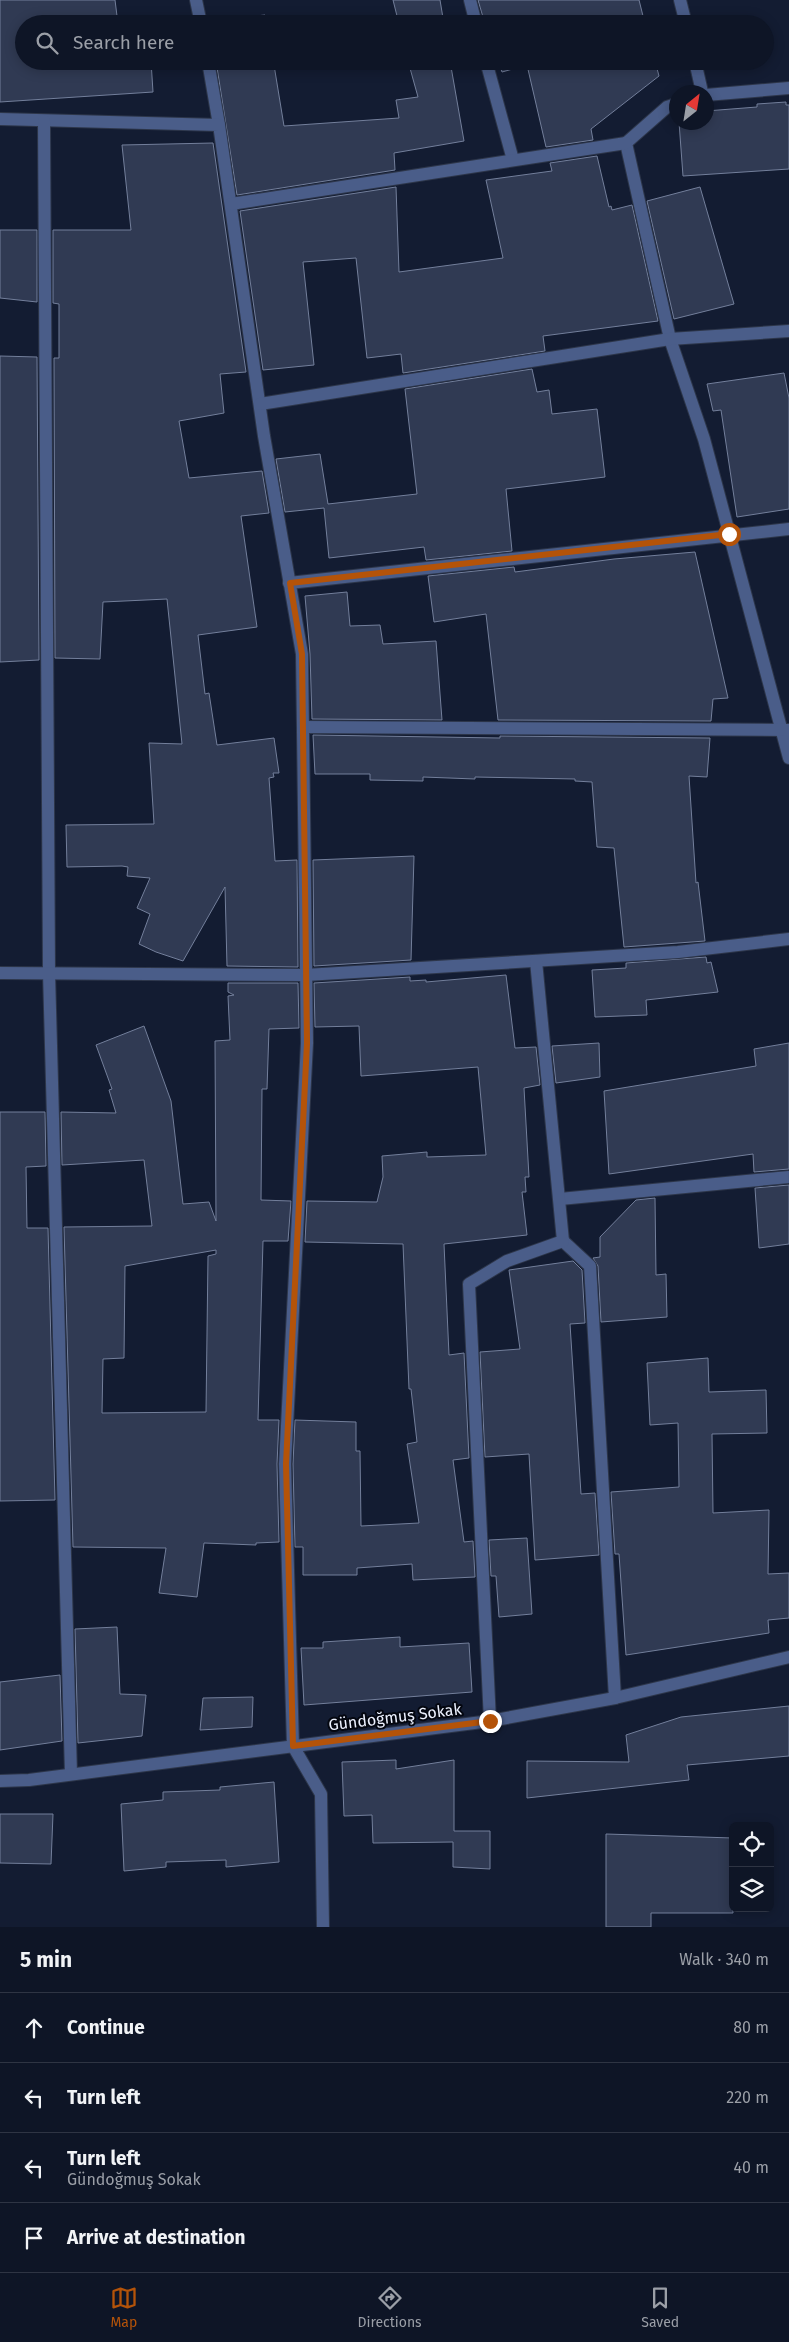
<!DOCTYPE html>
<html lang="en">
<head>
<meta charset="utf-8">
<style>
  body { margin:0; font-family:"Fira Sans",sans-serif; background:#171e2e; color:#f1f3f6 }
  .controls { position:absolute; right:15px; bottom:15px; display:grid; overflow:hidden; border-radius:8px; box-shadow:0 2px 12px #0003 }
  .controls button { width:45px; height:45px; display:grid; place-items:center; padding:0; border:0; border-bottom:1px solid #2e3443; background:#0e1526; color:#f1f3f6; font:25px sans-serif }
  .compass { position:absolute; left:669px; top:85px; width:45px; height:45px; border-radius:50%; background:#0e1526; box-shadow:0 2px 12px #0003; rotate:30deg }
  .stop { position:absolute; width:15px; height:15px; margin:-11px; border:4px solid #b45309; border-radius:50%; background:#fff }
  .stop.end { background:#b45309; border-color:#fff; box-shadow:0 1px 5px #0008 }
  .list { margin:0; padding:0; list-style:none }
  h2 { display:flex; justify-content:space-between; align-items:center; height:65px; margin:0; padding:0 20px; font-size:21px }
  h2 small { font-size:16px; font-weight:400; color:#9b9fa7 }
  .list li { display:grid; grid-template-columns:32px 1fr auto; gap:15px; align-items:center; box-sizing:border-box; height:70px; padding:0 20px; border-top:1px solid #2e3443 }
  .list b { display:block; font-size:19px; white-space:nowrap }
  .list p { margin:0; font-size:16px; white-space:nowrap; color:#9b9fa7 }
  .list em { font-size:16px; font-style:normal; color:#9b9fa7 }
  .icon { flex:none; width:28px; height:28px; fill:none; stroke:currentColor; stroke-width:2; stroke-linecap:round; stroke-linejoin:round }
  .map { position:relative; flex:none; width:789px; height:1927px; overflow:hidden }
  .search { position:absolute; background:#0e1526; box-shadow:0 2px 12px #0003; left:15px; right:15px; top:15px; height:55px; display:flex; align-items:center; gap:12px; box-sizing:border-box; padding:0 18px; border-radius:28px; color:#9b9fa7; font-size:19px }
  .sheet { height:345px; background:#0e1526 }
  nav { display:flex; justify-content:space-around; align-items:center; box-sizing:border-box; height:70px; border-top:1px solid #2e3443; background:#0e1526; font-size:14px; color:#9b9fa7 }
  nav a { display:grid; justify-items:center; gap:2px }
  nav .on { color:#b45309 }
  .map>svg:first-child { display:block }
  .building { fill:#303a53; stroke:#737f9b; fill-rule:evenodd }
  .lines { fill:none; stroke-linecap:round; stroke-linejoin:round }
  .minor-casing { stroke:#2d364a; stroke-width:14 }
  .minor { stroke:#4a5d89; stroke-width:12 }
  .route { stroke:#b45309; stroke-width:6 }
  .labels { text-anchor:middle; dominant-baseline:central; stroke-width:4; stroke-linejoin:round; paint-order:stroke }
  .street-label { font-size:16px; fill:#ecf1fe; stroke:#040710 }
</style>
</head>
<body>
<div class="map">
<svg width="789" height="1927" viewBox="0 0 789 1927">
  <rect width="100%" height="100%" fill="#131c32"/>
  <g class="building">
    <path d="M0,0H115L118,24H24V61H151L153,92L0,102Z"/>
    <path d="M393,0H440L444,24H399Z"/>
    <path d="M478,0H639L645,24H485Z"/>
    <path d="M265,15L266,24H209V21Z"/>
    <path d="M216,61H269V66L274,65L284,126L399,118L396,100L418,97L408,61H450L464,141L394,153L395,170L237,195Z"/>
    <path d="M498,61H655L659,76L591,129L593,140L546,147L527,65L502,72Z"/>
    <path d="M786,102V105H789V169L683,176L679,122H706V111L757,107V104Z"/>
    <path d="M213,143L246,372L220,374L224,413L179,421L189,478L262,471L269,513L241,516L257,627L198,635L205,694L209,693L217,745L274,738L279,773H273L274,777L269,778L275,861L297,860L298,967L227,966L225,887L183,961L156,952L139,944L150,914L137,908L150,878L127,876L128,867L122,866L67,867L66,825L154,824L149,743L182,744L167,599L103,602L100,659L55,658L54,358H59V304L53,303V230H131L122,145Z"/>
    <path d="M597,156L609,207L611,206L612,210L632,205L658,321L543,336L545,351L403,373L401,354L367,358L356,258L303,262L314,365L263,370L240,211L396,187L399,272L503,258L486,180L552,171L550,163Z"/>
    <path d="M700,187L734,304L674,319L647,201Z"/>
    <path d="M0,230H37V302L0,298Z"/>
    <path d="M0,356L37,357L39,660L0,662Z"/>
    <path d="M532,369L537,392L549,390L552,414L597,409L605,477L506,489L512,551L426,560L424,547L329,558L324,508L285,512L276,459L320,454L328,504L417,494L405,389Z"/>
    <path d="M784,373L789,398V509L737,517L721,410L713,411L707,384Z"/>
    <path d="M695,552L728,698L713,699L711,721L498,720L486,614L434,622L428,576L514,567L515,572L614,559Z"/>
    <path d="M347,592L350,626L380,625L383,644L436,641L442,720L312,719L310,654L305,596Z"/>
    <path d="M313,735L500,738V736L710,738L707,777L689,776L696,883L698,882L705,941L624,947L614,848L597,847L592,782L575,781V779L475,777V779L423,777V781L370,780V774H315Z"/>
    <path d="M414,856L411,960L314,966L313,860Z"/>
    <path d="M706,957L707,963L711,962L718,992L646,1000L647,1015L595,1017L592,970L626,968V963Z"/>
    <path d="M506,975L515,1048L536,1047L540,1085L524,1088L529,1177H525L526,1192H522L527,1235L444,1244L449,1355L464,1353L469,1458L453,1460L464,1542L473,1541L475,1577L413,1580L412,1564L357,1568V1575H303V1547H295L293,1464L295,1420L356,1422V1451H360L361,1526L419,1523L407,1444L417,1442L411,1389H409L403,1244L305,1242L307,1201L377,1202L383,1177L382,1156L427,1152V1157L486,1155L478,1067L361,1076L359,1026L315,1027L314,983L410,977V981L426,980V982Z"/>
    <path d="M228,983H298L299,1028L269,1029L267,1089H262L261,1200L291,1201L288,1241H263L258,1420H279L277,1464L279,1542L256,1543V1545L204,1543L197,1597L159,1593L166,1548L73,1547L64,1227L152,1226L144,1160L62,1165L61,1112L116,1113L109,1090L112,1089L96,1045L144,1026L171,1101L183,1204L209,1202L216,1221L215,1041L230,1040L228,996L234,995L228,992ZM216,1250V1254L208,1256L206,1412L102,1413L103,1359L124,1358L125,1266Z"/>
    <path d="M599,1043L600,1077L556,1083L552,1046Z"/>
    <path d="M789,1043V1169L754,1172L753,1154L609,1174L604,1091L756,1066L754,1049Z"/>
    <path d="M0,1112H45L46,1166L26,1167L27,1228H48L55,1500L0,1501Z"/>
    <path d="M789,1185V1244L759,1248L755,1188Z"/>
    <path d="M655,1198L656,1275L666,1274L667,1317L601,1322L598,1266L593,1258L600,1257V1237L636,1200Z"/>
    <path d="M573,1261L582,1270L585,1323L570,1324L581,1494L595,1493L599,1555L535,1560L529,1454L485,1457L480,1352L520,1349L509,1270Z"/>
    <path d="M708,1358L709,1392L766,1390L767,1433L712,1434L713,1513L769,1510L768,1574L789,1573V1618L768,1620L769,1633L626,1655L619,1554H615L611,1492L679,1487L678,1423L650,1425L647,1363Z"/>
    <path d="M527,1538L532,1614L499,1617L496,1576H491L489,1540Z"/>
    <path d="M117,1627L120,1694L146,1695L142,1736L78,1743L75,1629Z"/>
    <path d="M400,1637V1647L469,1643L472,1692L304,1705L301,1648H323V1642Z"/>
    <path d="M60,1675L62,1741L0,1750V1682Z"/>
    <path d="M253,1697L252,1727L200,1730L203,1698Z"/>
    <path d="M789,1706V1756L687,1765L689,1780L527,1798V1761L629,1762L626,1735L681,1717Z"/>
    <path d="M396,1760V1769L454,1760V1831H490V1869L453,1867V1842L373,1843L372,1815L344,1816L342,1762Z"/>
    <path d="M274,1782L279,1862L226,1867V1860L166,1862V1867L124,1871L121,1804L163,1800V1792L220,1790V1787Z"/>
    <path d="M0,1814H53L51,1864L0,1863Z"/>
    <path d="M606,1834L733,1838V1913H651V1927H606Z"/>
  </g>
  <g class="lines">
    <g class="minor-casing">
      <g id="minor">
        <path d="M196,0L201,24"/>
        <path d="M470,0L476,24"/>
        <path d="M680,0L686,24"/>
        <path d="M208,61L219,125"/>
        <path d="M486,61L513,160"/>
        <path d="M695,61L702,92"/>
        <path d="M706,95L789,88"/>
        <path d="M676,104L667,107L626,143L670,339L704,439L789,758"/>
        <path d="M0,119L219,125L264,436L302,654L307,1043L285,1464L293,1746L321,1794L323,1927"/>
        <path d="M44,121L49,973L71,1774"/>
        <path d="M231,204L626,143"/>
        <path d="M260,404L670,339L789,331"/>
        <path d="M289,583L789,529"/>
        <path d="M303,727L788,730"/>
        <path d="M0,973L306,975L678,952L789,939"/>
        <path d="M560,1199L789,1177"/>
        <path d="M563,1241L590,1266L615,1698"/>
        <path d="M490,1721L469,1284L507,1261L563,1241L536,961"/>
        <path d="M0,1781L29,1780L490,1721L615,1698L789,1657"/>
      </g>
    </g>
    <use href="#minor" class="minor"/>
  </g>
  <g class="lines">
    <path class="route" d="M490,1721L293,1746L286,1464L307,1043L302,654L290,583L729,534"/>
  </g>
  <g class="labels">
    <g class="street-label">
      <text transform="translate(395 1717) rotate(-7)">Gündoğmuş Sokak</text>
    </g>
  </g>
</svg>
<div class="controls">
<button><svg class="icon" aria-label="locate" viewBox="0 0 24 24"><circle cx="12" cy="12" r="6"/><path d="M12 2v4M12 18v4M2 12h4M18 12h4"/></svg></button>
<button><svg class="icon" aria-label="layers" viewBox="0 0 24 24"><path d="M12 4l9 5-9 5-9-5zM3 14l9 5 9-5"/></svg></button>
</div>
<svg class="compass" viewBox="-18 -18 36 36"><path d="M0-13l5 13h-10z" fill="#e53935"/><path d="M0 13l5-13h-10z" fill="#9b9fa7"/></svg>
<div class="stop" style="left:729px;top:534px"></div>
<div class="stop end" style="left:490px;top:1721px"></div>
<div class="search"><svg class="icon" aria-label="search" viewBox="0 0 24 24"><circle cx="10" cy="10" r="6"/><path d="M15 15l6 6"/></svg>Search here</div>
</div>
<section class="sheet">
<h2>5 min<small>Walk · 340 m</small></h2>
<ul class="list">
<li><svg class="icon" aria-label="ahead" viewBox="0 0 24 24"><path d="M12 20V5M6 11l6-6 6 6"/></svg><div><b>Continue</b></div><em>80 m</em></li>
<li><svg class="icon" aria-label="left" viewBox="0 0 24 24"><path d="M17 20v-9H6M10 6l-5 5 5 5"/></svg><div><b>Turn left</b></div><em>220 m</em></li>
<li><svg class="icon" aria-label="left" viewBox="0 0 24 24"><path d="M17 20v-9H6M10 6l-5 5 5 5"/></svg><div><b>Turn left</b><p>Gündoğmuş Sokak</p></div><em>40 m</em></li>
<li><svg class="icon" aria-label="arrive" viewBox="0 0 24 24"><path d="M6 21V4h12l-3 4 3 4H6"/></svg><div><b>Arrive at destination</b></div></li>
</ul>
</section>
<nav>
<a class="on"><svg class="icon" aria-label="map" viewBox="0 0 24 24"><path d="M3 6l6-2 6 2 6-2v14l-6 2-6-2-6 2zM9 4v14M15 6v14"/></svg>Map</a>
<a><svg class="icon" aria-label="directions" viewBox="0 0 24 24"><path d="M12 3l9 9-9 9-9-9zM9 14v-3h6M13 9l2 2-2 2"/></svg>Directions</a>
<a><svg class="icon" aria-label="saved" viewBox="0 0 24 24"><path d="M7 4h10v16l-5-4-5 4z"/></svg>Saved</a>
</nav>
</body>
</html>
